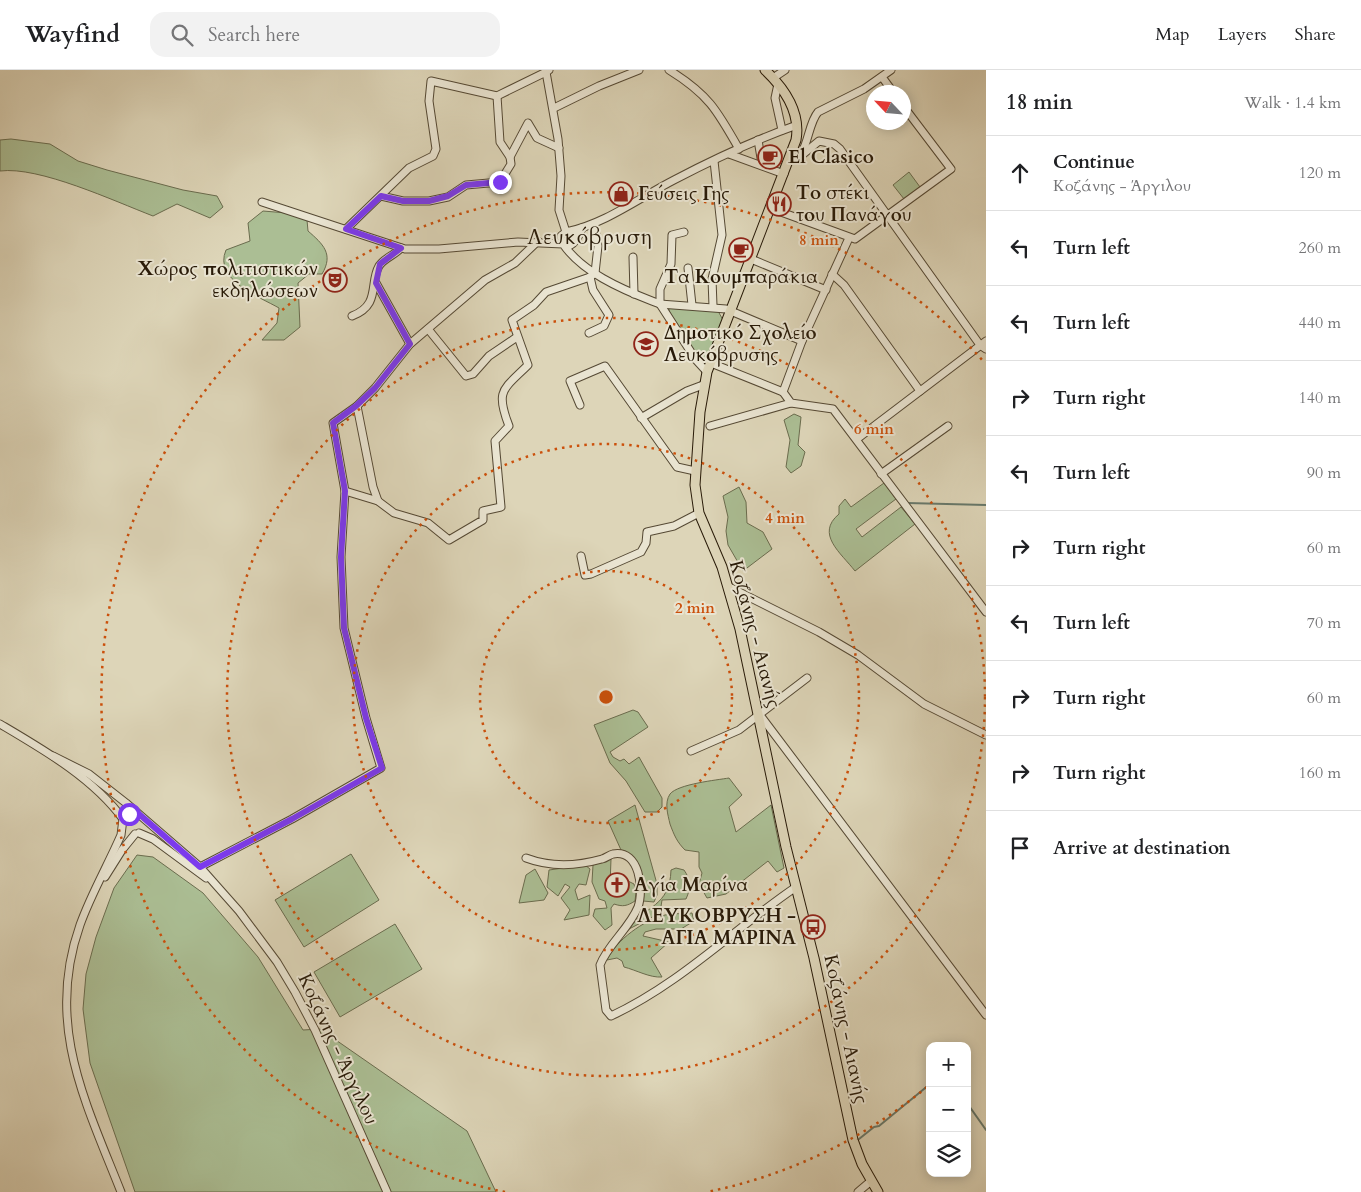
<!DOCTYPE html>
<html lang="en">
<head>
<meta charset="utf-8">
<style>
  body { margin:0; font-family:Cardo,serif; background:#f2f2f2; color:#202124 }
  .controls { position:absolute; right:15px; bottom:15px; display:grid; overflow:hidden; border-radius:10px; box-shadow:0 2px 12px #0003 }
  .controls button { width:45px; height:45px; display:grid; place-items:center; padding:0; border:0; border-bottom:1px solid #e0e0e0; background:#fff; color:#202124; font:25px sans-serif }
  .compass { position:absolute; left:866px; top:15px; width:45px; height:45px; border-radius:50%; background:#fff; box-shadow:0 2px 12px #0003; rotate:296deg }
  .stop { position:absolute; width:15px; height:15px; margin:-11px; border:4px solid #7c3aed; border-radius:50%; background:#fff }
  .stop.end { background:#7c3aed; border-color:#fff; box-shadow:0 1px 5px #0008 }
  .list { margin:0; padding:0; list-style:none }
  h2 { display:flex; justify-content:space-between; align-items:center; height:65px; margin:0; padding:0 20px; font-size:21px }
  h2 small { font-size:16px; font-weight:400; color:#757577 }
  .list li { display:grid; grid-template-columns:32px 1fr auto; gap:15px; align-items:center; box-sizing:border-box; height:75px; padding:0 20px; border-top:1px solid #e0e0e0 }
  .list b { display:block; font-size:19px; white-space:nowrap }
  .list p { margin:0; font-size:16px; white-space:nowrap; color:#757577 }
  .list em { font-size:16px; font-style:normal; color:#757577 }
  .icon { flex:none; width:28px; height:28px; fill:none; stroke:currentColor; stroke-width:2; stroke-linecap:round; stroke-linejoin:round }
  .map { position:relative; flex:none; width:986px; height:1122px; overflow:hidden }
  header { display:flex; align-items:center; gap:30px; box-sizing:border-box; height:70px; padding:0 25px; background:#fff; border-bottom:1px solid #e0e0e0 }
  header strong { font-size:24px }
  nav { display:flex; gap:28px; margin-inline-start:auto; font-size:18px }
  .search { width:350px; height:45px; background:#f2f2f2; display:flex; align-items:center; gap:12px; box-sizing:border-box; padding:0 18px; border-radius:15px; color:#757577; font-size:19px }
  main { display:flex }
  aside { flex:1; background:#fff }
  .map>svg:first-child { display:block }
  .green { fill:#abbe94; stroke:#6a6c4e }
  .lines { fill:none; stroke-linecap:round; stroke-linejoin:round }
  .stream { stroke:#68796b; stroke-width:2 }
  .minor-casing { stroke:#554934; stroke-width:9 }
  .major-casing { stroke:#281a08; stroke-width:11 }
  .minor { stroke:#e9e4d1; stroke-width:7 }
  .major { stroke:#ddd5b8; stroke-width:9 }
  .route { stroke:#7c3aed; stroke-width:6 }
  .ring { fill:none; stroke:#cb500b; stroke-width:2.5; stroke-dasharray:2.5 5 }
  .labels { text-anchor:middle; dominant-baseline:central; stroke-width:4; stroke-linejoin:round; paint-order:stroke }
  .poi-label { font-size:19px; font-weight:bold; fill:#281a08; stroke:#e9e4d1; text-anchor:start }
  .street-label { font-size:19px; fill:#281a08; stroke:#e9e4d1 }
  .quarter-label { font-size:21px; letter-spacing:1px; fill:#281a08; stroke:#e9e4d1 }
  .centre { fill:#cb500b; stroke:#e9e4d1; stroke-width:2.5 }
  .ring-label { font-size:15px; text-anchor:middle; font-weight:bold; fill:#cb500b; stroke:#e9e4d1; stroke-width:4; stroke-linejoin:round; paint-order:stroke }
</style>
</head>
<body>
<header>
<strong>Wayfind</strong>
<div class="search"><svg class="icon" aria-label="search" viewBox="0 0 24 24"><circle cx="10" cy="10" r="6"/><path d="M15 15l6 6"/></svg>Search here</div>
<nav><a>Map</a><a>Layers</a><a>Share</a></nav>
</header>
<main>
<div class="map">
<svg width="986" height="1122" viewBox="0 0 986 1122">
  <rect width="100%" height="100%" fill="#ddd5b8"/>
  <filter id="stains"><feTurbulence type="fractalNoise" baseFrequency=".004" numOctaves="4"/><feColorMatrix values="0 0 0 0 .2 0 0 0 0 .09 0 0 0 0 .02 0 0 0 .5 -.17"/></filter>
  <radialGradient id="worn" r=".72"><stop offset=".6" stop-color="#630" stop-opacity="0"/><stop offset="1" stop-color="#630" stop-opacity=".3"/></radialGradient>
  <g class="green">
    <path d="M11,69L50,74L78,91L107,100L183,120L217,126L223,137L210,148L177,134L153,146C114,131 39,96 0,101V70Z"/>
    <path d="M909,102L920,117L904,129L893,115Z"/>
    <path d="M263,141L287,143L307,150L308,161C323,174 334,184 322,204H309L298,213L300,257L284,270H262L277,253L279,238C260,227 213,210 226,180L250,171L248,153Z"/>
    <path d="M669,238L718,241L723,250L705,292L700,291L669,241Z"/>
    <path d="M794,344L801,347L798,375L805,382L801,396L791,403L786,397L790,370L784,350Z"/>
    <path d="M884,413L896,429L856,459L862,467L901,437L915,454L855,501C841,483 815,464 839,444V436L845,429L851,437Z"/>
    <path d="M739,417L746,432L747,453L763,462L772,479L743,501L728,475L726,461L728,447L723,426Z"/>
    <path d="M633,640L638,642L648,657L610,682L613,687L620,691L624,689L629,694L639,687L662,728V737L657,742H645L626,711L610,693L594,655Z"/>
    <path d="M729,708L742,725L729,737L736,762L771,735L784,798L777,802L768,791L726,824L707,828L699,814L702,803L699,797V782L685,780C677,772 674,765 670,754C668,745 664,733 670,724C678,714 717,710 729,708Z"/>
    <path d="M635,735L657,814V825L654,832L643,831L641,801L621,780L608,751Z"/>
    <path d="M351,784L379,830L304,877L275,830Z"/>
    <path d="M137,785L153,787L203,823L258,887L303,960L320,959L467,1061L496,1122H135L90,993L83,939L86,904L96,867L114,818Z"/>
    <path d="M611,789L610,816L614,824L619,826L623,823L628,811L634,814L636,822L635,831C627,836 623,837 614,834L611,838L612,855L605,860L593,846L595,839L607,838L605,831L599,829L592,812L593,795Z"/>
    <path d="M585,795L590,799L586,815L579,814L575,820L578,830L590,825L589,845L564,850L570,840L561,828L570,817L565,814L558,826L547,817L549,800Z"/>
    <path d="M676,798L684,800C691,810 691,818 686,829L662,830L660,843L629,859C645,835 670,837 671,800Z"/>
    <path d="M535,799L548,823L544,830L519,833L526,805Z"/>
    <path d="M692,843L694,851L681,859H656L645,862L643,866L669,872L651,888L662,907C650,908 636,900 624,897L622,891L617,888L607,890C616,870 644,850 665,845C673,843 684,844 692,843Z"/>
    <path d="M395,854L422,899L340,947L314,902Z"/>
  </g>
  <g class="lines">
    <g class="stream">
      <path d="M907,433L986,435"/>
      <path d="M967,1033L986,1060"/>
      <path d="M859,1069L874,1057L879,1056L930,1014"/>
    </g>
    <g class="minor-casing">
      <g id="minor">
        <path d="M549,0L546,2L558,69L561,106L559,140L566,162C605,154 639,128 674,110C714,89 755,70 797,55"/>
        <path d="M669,0C708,24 717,40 739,79"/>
        <path d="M882,7L893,22"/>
        <path d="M773,8L785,0"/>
        <path d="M778,14L775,28L782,60"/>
        <path d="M554,38L599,16L639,0"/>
        <path d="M758,70L762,94"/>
        <path d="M729,84L784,104"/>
        <path d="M802,85L819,71L834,74L840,79L980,275L986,279"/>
        <path d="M510,87L528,53L537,68L559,78"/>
        <path d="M789,91C809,89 806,56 818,42L864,19L891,0"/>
        <path d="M381,126L403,131H429L448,127L466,115L500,112L511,94L510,87L500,72L497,26"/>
        <path d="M262,132L405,179H439L518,172L563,174C582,202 621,219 652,231L660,234L726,239L802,271"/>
        <path d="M770,138L855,169L951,99L904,37"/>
        <path d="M346,159L409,98L433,86L436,79L429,31L431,11L497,26L546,2"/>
        <path d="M684,162L672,165L671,194L660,219V234L696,290L707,302"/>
        <path d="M574,172L575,167L571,162H566L561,166L563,174L569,176C576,173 579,165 582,158"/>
        <path d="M633,187L634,224"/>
        <path d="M751,189L826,220"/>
        <path d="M688,198L692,235"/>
        <path d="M832,204L844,215L920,321"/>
        <path d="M376,213L410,274"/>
        <path d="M713,236L712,209L722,165L714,91"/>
        <path d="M352,246C381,235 369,213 379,196C384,188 395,185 401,178"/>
        <path d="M428,259L466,306L473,304L489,286L517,267"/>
        <path d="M589,263L604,256L609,245L593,220L590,207"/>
        <path d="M711,293L783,322L791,333L833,339L986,542"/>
        <path d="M783,322L802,271L849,168"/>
        <path d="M580,335L570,311L605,296L677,397L695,401"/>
        <path d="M357,336L373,417L378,431L394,443L428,453L449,470L483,450V441L501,437L495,371L509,356C495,320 503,320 528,295L512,250L534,235L546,222L590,207L595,203L598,176L594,154"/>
        <path d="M641,348L687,321L703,315"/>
        <path d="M710,356L791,333"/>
        <path d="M857,369L986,271"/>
        <path d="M881,404L948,356"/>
        <path d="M345,421L378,431"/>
        <path d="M581,486L585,505L591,504L641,482L646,473L647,462L674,456L699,443"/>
        <path d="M729,517L819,562L858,585L924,634L986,665"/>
        <path d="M760,645L986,945"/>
        <path d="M0,654C44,680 93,708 123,749"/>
        <path d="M691,681L739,660L807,608"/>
        <path d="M53,686L89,704L126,733L200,797L239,841L277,892L295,922L315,960L387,1122"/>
        <path d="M139,763L153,769L206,808"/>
        <path d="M526,788C550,797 577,796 602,789C606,788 609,785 613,784C640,779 644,820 638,837C629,859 608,874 600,895L606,940L611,946C680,914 734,859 796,817"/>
        <path d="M200,797L292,749L381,698L366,648L344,558L341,487L345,421L333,353L357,336L375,318L410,274L485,210L515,193L538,171"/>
        <path d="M105,807L122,780L135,764"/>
        <path d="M121,1122C85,1031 45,954 80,855C91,824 108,795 121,765L123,749L129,744L137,743"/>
        <path d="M858,1122L871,1111"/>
      </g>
    </g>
    <g class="major-casing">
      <path id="major" d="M765,0C784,18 801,42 796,70L707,302L700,342L695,415L699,443L722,497L740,559L786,777L814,888L853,1070L862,1094L878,1122"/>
    </g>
    <use href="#minor" class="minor"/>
    <use href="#major" class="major"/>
  </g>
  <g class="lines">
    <path class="route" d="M129,744H139L200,797L292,749L382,698L366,648L344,558L341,487L345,421L333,353L356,336L375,318L410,274L376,213L380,194L401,178L346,159L381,126L403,131H429L448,126L466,115L500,112"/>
  </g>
  <g class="ring">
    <circle cx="606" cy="627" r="126"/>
    <circle cx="606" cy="627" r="253"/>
    <circle cx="606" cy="627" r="379"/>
    <path d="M927 1017A505 505 0 0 1 707 1122M505 1122A505 505 0 1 1 984 292"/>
  </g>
  <defs>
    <g id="cafe-ring" transform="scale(1.25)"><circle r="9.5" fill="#e9e4d1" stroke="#8f2418" stroke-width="1.5"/><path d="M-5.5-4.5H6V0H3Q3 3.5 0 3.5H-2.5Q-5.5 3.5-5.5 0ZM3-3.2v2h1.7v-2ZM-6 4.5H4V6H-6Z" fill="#8f2418"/></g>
    <g id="shop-ring" transform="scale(1.25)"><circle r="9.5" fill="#e9e4d1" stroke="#8f2418" stroke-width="1.5"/><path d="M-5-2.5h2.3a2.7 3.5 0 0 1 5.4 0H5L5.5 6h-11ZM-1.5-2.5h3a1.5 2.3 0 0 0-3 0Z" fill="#8f2418"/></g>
    <g id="restaurant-ring" transform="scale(1.25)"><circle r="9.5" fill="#e9e4d1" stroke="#8f2418" stroke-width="1.5"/><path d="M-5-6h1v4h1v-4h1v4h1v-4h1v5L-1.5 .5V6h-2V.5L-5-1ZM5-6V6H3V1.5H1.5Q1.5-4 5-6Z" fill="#8f2418"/></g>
    <g id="theatre-ring" transform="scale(1.25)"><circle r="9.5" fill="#e9e4d1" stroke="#8f2418" stroke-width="1.5"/><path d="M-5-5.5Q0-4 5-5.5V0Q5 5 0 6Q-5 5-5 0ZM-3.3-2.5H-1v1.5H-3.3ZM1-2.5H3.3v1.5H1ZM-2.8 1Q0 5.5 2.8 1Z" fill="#8f2418"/></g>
    <g id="school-ring" transform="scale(1.25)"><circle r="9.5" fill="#e9e4d1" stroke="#8f2418" stroke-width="1.5"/><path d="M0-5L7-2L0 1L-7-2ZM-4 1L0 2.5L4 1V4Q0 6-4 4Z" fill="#8f2418"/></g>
    <g id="church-ring" transform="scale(1.25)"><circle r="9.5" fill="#e9e4d1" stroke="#8f2418" stroke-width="1.5"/><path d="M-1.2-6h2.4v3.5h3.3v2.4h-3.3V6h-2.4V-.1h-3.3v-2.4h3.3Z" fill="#8f2418"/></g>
    <g id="bus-ring" transform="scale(1.25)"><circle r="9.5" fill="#e9e4d1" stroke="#8f2418" stroke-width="1.5"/><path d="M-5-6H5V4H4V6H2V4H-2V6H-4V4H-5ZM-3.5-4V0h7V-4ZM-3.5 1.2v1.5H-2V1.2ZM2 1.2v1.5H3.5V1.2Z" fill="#8f2418"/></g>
  </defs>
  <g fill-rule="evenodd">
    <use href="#cafe-ring" x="770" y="87"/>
    <use href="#shop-ring" x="621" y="124"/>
    <use href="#restaurant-ring" x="779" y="134"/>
    <use href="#cafe-ring" x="741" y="180"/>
    <use href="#theatre-ring" x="335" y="210"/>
    <use href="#school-ring" x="646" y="274"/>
    <use href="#church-ring" x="617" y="815"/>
    <use href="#bus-ring" x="813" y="857"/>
  </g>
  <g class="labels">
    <g class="poi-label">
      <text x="788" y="87">El Clasico</text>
      <text x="796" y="123">Το στέκι<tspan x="796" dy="22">του Πανάγου</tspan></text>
      <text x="638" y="124">Γεύσεις Γης</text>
      <text x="318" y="199" text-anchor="end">Χώρος πολιτιστικών<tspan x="318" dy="22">εκδηλώσεων</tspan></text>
      <text x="741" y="207" text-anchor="middle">Τα Κουμπαράκια</text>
      <text x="664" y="263">Δημοτικό Σχολείο<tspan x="664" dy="22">Λευκόβρυσης</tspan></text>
      <text x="634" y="815">Αγία Μαρίνα</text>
      <text x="796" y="846" text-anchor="end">ΛΕΥΚΟΒΡΥΣΗ -<tspan x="796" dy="22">ΑΓΙΑ ΜΑΡΙΝΑ</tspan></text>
    </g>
    <g class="street-label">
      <text transform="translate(755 564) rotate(75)">Κοζάνης - Αιανής</text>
      <text transform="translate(846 959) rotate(78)">Κοζάνης - Αιανής</text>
      <text transform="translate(338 979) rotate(65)">Κοζάνης - Άργιλου</text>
    </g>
    <g class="quarter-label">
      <text x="590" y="167">Λευκόβρυση</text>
    </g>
  </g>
  <circle cx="606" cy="627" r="8" class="centre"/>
  <g class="ring-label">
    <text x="819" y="175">8 min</text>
    <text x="874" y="364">6 min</text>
    <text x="785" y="453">4 min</text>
    <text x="695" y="543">2 min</text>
  </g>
  <rect width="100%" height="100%" filter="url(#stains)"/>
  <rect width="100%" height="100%" fill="url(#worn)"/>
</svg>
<div class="controls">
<button>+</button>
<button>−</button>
<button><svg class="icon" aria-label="layers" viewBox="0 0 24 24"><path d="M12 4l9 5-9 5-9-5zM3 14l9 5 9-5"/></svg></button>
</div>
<svg class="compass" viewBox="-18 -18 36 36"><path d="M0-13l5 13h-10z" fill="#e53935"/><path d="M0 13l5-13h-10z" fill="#757577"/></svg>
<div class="stop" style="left:129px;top:744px"></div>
<div class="stop end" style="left:500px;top:112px"></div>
</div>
<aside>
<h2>18 min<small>Walk · 1.4 km</small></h2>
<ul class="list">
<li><svg class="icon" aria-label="ahead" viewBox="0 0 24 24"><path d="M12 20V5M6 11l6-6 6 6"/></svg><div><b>Continue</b><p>Κοζάνης - Άργιλου</p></div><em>120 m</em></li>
<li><svg class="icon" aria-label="left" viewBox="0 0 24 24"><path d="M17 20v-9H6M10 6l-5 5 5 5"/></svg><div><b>Turn left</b></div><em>260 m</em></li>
<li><svg class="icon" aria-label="left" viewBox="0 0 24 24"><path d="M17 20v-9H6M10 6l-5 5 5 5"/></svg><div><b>Turn left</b></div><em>440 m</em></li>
<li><svg class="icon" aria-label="right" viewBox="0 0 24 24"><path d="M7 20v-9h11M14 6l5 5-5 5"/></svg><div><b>Turn right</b></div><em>140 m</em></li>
<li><svg class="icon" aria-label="left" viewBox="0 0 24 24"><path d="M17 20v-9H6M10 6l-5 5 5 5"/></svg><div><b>Turn left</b></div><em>90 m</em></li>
<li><svg class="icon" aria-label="right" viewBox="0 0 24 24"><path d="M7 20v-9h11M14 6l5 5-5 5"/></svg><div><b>Turn right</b></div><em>60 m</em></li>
<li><svg class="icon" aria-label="left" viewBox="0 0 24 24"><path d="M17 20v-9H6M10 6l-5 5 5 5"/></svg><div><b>Turn left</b></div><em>70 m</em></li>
<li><svg class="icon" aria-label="right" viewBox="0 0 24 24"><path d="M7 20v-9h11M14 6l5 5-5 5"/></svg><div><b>Turn right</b></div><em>60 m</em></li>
<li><svg class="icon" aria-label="right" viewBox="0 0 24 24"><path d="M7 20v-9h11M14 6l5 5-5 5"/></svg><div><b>Turn right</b></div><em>160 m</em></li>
<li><svg class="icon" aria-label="arrive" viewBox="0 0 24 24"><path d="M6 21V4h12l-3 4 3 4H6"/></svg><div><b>Arrive at destination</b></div></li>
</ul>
</aside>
</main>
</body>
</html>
